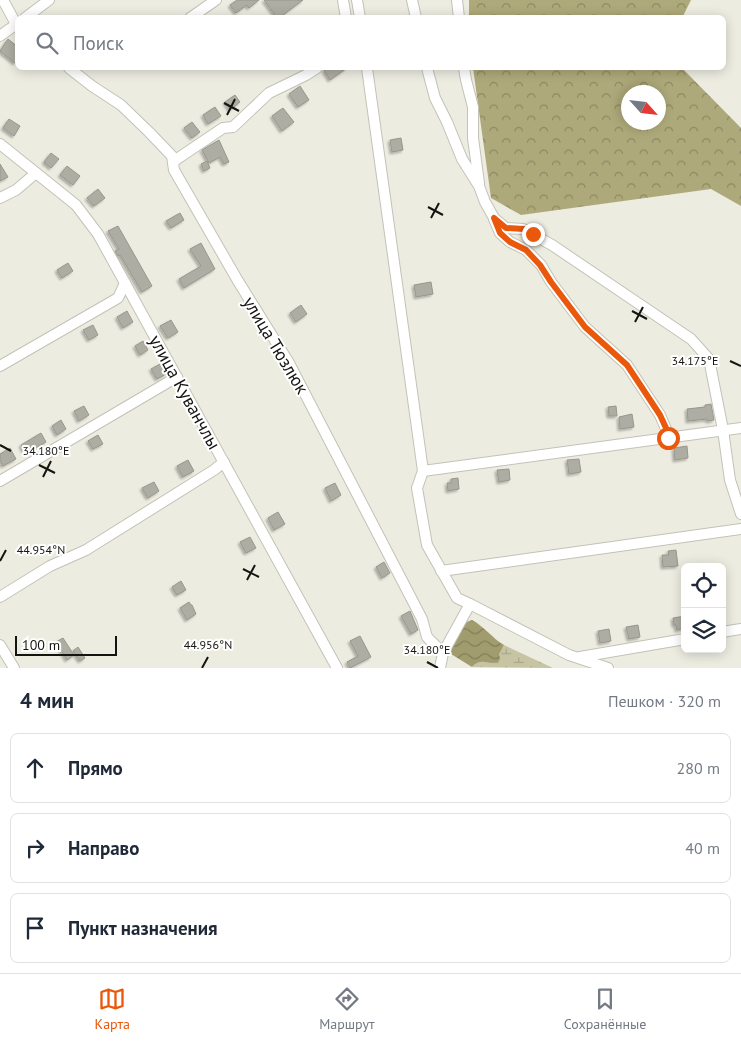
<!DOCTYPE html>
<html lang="ru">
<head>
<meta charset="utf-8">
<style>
  body { margin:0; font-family:"PT Sans",sans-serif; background:#f2f2f3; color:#1f2937 }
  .controls { position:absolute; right:15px; bottom:15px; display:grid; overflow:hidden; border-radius:8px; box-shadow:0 2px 12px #0003 }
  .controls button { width:45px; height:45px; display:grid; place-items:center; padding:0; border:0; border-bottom:1px solid #e0e1e3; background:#fff; color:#1f2937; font:25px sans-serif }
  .compass { position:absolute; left:621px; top:85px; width:45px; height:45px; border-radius:50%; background:#fff; box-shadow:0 2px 12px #0003; rotate:117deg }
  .scale { position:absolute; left:15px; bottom:12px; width:102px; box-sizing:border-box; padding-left:5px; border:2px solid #141410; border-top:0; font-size:14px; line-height:18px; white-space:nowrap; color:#141410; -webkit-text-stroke:4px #fff; paint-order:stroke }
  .stop { position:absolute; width:15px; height:15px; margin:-11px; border:4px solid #ea580c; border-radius:50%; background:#fff }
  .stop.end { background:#ea580c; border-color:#fff; box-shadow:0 1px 5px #0008 }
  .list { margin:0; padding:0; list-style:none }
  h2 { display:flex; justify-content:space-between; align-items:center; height:65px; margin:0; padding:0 20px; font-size:21px }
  h2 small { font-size:16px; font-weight:400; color:#747a83 }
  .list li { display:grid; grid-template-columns:32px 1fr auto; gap:15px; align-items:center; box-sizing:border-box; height:70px; margin:0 10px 10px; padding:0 10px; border:1px solid #e0e1e3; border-radius:8px }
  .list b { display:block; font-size:19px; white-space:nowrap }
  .list em { font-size:16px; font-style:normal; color:#747a83 }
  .icon { flex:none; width:28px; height:28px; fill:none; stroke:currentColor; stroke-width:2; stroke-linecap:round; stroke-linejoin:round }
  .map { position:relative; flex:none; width:741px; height:668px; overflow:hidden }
  .search { position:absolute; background:#fff; box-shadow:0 2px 12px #0003; left:15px; right:15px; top:15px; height:55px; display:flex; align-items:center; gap:12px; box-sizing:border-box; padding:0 18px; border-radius:8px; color:#747a83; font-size:19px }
  .sheet { height:305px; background:#fff }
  nav { display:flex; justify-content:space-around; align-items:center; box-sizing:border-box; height:70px; border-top:1px solid #e0e1e3; background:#fff; font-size:14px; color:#747a83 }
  nav a { display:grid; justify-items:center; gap:2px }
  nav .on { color:#ea580c }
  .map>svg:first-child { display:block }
  .forest { fill:url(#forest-crowns); fill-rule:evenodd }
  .wetland { fill:url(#wetland-marsh) }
  .water { fill:url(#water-waves) }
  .building { fill:#aeada3; stroke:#98978d; filter:url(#shadow) }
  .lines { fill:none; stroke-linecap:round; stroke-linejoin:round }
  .minor-casing { stroke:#c3c2b7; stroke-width:12 }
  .minor { stroke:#fff; stroke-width:10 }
  .route { stroke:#ea580c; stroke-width:6 }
  .ticks { fill:none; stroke:#141410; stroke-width:2 }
  .labels { text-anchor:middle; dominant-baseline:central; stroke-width:4; stroke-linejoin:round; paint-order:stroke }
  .street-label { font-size:18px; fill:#141410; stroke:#fff }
  .ticks-label { font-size:12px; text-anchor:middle; fill:#141410; stroke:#fff; stroke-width:4; stroke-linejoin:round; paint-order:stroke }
</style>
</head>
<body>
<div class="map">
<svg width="741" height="668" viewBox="0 0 741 668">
  <defs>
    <pattern id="forest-crowns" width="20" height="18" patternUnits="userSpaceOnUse" patternTransform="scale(1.25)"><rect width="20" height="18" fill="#aea97a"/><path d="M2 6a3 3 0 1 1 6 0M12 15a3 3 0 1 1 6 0" fill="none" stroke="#8c8863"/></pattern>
    <pattern id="wetland-marsh" width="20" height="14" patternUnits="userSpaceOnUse" patternTransform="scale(1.25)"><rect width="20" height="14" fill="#c7c4a4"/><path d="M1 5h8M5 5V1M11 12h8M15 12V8" fill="none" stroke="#aaa88c"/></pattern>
    <pattern id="water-waves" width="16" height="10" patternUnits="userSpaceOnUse" patternTransform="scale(1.25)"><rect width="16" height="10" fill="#a19c6e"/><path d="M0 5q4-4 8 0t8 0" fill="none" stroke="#827e59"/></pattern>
    <filter id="shadow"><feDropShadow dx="-2" dy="2" stdDeviation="1" flood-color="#0004"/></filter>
  </defs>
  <rect width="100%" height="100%" fill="#edece1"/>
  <g class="forest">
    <path d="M469,0H691L682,18L469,17Z"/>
    <path d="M473,68H682L741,128V206L711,189L521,215L491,198ZM628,92H658V122H628Z"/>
  </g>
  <path class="wetland" d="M504,645L553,668L472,667C482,656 494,662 504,645Z"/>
  <path class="water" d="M472,620C485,627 492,638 504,645L499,654L500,659L498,662C488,665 481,657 472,667L451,654C451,643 459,623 472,620Z"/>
  <g class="building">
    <path d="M237,0H259L249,8L247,5L236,13L230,5Z"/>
    <path d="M264,0H303L279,18H277Z"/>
    <path d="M8,39L18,47V60L15,63L0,51Z"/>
    <path d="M327,68H347L330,80L324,70Z"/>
    <path d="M300,86L309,100L298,107L289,94Z"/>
    <path d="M235,95L240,102L230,110L225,102Z"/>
    <path d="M215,107L221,116L208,124L203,115Z"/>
    <path d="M283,108L294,122L282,131L272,116Z"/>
    <path d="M9,119L20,126L14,136L3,128Z"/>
    <path d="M192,122L200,132L192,138L184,128Z"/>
    <path d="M401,138L403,150L392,152L390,140Z"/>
    <path d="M219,140L229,162L224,164L220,157L209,163L202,150Z"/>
    <path d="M51,153L59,159L51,168L44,162Z"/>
    <path d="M207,161L210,168L204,171L201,164Z"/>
    <path d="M0,164L8,177L0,181Z"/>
    <path d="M67,166L80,176L73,185L60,175Z"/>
    <path d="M98,189L105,198L94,206L87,198Z"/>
    <path d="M180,213L184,220L171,228L166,221Z"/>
    <path d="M118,226L152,286L142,292L120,255L118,256L115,251L119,249L108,231Z"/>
    <path d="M201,243L215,269L184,288L179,279L201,266L190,249Z"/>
    <path d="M68,263L73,271L62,278L57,270Z"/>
    <path d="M431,282L433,294L416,297L414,285Z"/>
    <path d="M301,305L307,314L296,322L290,313Z"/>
    <path d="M127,311L133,322L123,328L117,317Z"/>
    <path d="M171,320L178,332L168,338L160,326Z"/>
    <path d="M93,325L98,335L89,340L83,330Z"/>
    <path d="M143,341L148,350L140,355L135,346Z"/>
    <path d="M160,364L166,374L157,379L151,369Z"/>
    <path d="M711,404L714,420L708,421L707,419L688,421L687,409L705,407V405Z"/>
    <path d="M84,406L89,415L79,421L74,411Z"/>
    <path d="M616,406L617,416H609L608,407Z"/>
    <path d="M632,414L634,427L620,429L619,417Z"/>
    <path d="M61,420L66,429L57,435L52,426Z"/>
    <path d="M41,433L46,442L34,449L33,446L24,451L21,445Z"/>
    <path d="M98,435L103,444L93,449L88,441Z"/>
    <path d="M687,446L688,458L675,460L674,448Z"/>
    <path d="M10,448L16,459L3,466L0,460V454Z"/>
    <path d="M579,459L581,472L569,474L567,460Z"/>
    <path d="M188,460L194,471L183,477L177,466Z"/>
    <path d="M509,469L510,480L499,482L497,470Z"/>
    <path d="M458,478L459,489L448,491L447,483H451V479Z"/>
    <path d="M154,482L159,491L148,498L142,488Z"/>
    <path d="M335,483L341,495L331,501L325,488Z"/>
    <path d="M278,512L285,524L274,530L268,518Z"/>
    <path d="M250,537L256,548L246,553L240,542Z"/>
    <path d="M676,550L678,566L663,567L662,555H669L668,551Z"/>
    <path d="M384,562L390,573L382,578L376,567Z"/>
    <path d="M181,581L186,590L177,595L172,587Z"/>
    <path d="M189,602L191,605H192L196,614L187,620L180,608Z"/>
    <path d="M410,611L418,630L411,634L401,616Z"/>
    <path d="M685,616V628L677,630L676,625H674L673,618Z"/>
    <path d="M638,625L640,637L629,639L626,627Z"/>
    <path d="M609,629L611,641L600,643L598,631Z"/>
    <path d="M360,636L371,657L350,668L347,662L358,656L350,641Z"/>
    <path d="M63,638L74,655L67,660L56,642Z"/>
    <path d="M78,647L85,658L80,661L73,651Z"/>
  </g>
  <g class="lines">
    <g class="minor-casing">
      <g id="minor">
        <path d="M3,0L16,24"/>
        <path d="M343,0L346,18"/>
        <path d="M357,0L360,18"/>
        <path d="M412,0L416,18"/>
        <path d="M457,0L459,18"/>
        <path d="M25,18L49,0"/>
        <path d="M190,18L216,0"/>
        <path d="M0,36L18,23"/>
        <path d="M69,68L92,86L121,105L149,132L172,156L174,170L238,281L289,363L422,619L427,637L443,653"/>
        <path d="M367,68L423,471L417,488L427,545L457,598L470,604"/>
        <path d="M427,68L435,98L447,122L462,159L479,186L485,202L494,218L506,228L523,229L552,245L691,339L709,359L723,430L730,480L741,514"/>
        <path d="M464,68L466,80L473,107V138L479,183"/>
        <path d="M0,144L76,205L98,234L337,668"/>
        <path d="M174,161L223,128L233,127L269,93L306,75L317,68"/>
        <path d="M0,198L16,190L36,173"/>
        <path d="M494,219L500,233L510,242L526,250L541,265L551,282L585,327L627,365L660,415L666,429L668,438"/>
        <path d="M0,366L118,298L125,283"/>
        <path d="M423,471L741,428"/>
        <path d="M0,481L177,377"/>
        <path d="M441,571L741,529"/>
        <path d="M0,597L50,566L86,550L214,470L224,462"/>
        <path d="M722,632L741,629"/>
        <path d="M0,645L14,668"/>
        <path d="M580,657L685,639"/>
        <path d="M440,668L443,653L470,604L569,655L608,668"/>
      </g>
    </g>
    <use href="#minor" class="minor"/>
  </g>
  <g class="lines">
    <path class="route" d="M533,234L524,229L506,228L494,218L500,233L510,242L526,250L540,265L551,282L585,327L627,365L660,415L666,428L668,438"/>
  </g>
  <path class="ticks" d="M224,103L239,111M227,115L235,99M428,207L443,215M431,218L439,203M632,311L647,319M635,322L643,307M730,361L741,366M0,445L11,451M39,465L55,473M43,477L51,461M0,561L6,550M243,569L259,577M247,580L255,565M427,662L438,668M202,668L208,657"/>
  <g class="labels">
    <g class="street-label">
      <text transform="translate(276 345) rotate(59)">улица Тюзлюк</text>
      <text transform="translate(185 392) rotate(61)">улица Куванчлы</text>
    </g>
  </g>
  <g class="ticks-label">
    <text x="695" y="365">34.175°E</text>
    <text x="46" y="455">34.180°E</text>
    <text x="41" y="554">44.954°N</text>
    <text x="208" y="649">44.956°N</text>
    <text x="427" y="654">34.180°E</text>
  </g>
</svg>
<div class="controls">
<button><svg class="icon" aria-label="locate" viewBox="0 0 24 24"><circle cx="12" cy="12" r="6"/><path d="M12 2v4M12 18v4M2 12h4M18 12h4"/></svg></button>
<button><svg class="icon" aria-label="layers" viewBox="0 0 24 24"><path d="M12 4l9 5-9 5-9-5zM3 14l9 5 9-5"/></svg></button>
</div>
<svg class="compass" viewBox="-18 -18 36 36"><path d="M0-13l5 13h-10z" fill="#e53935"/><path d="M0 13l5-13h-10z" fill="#747a83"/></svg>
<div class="scale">100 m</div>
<div class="stop" style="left:668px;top:438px"></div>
<div class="stop end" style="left:533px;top:234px"></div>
<div class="search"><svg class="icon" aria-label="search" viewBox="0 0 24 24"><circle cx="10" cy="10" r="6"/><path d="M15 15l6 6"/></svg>Поиск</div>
</div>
<section class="sheet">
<h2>4 мин<small>Пешком · 320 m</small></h2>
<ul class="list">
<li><svg class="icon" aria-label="ahead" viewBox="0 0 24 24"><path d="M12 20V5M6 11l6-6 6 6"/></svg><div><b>Прямо</b></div><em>280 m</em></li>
<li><svg class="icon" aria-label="right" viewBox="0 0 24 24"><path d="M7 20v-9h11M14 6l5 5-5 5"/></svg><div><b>Направо</b></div><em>40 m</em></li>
<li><svg class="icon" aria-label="arrive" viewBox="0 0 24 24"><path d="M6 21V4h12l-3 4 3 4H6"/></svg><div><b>Пункт назначения</b></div></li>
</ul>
</section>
<nav>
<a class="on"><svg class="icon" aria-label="map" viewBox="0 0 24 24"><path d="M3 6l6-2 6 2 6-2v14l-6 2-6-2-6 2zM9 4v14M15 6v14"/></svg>Карта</a>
<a><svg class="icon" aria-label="directions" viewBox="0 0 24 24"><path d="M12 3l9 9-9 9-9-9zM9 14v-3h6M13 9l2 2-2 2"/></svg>Маршрут</a>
<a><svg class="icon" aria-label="saved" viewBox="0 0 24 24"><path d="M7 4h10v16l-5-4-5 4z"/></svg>Сохранённые</a>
</nav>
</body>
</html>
